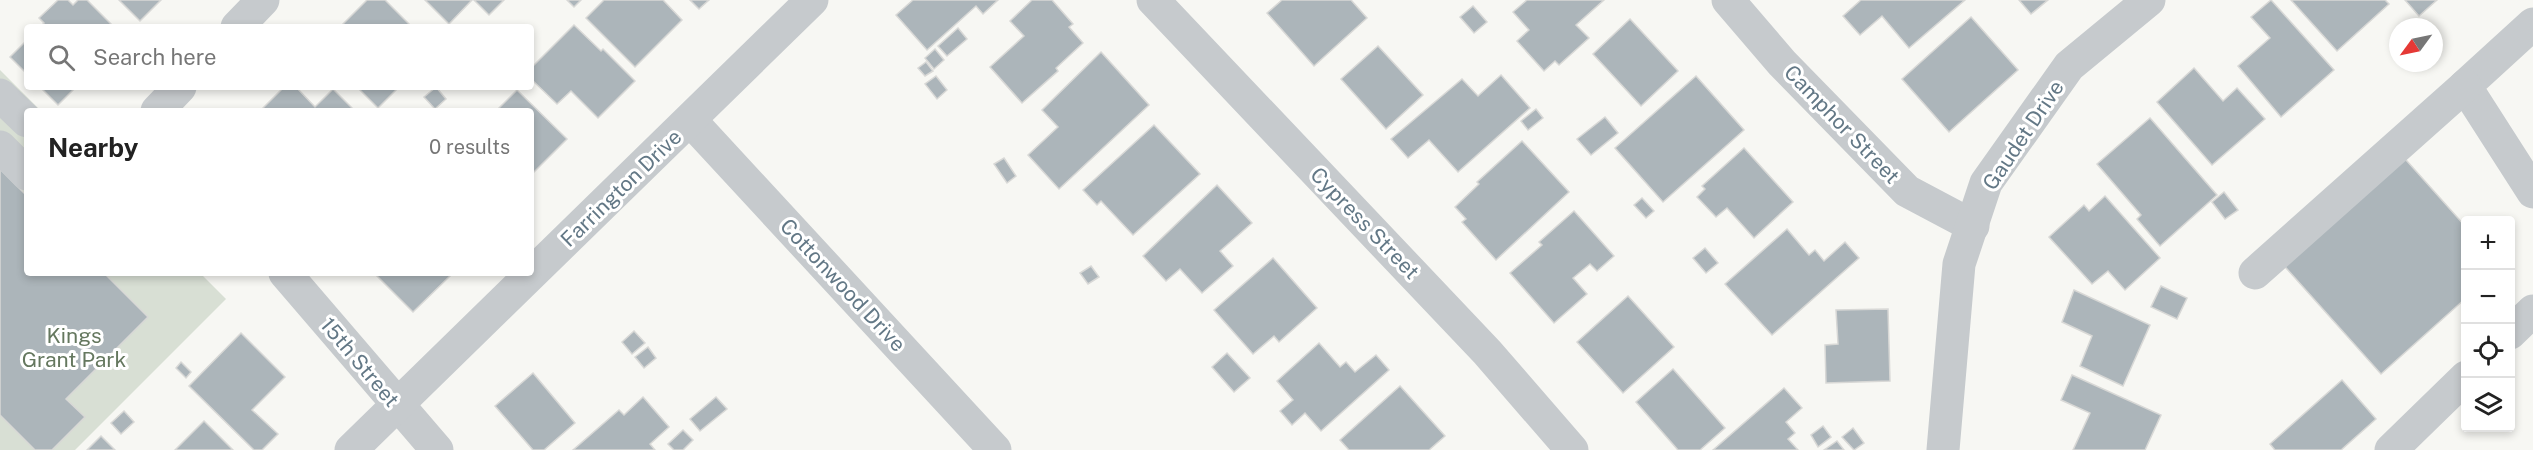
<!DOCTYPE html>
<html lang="en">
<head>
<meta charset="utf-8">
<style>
  body { margin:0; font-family:"Public Sans",sans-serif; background:#f2f2f2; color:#222 }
  .controls { position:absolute; right:18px; bottom:18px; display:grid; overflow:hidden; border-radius:6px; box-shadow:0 3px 9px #0003 }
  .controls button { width:54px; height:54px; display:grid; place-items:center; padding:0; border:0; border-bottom:2px solid #e0e0e0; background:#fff; color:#222; font:30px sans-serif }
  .compass { position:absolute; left:2389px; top:18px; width:54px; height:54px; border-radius:50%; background:#fff; box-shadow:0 3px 9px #0003; rotate:237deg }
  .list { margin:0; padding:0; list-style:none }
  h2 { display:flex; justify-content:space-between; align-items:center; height:78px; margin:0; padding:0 24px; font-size:26px }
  h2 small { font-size:20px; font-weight:400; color:#767676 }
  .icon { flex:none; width:33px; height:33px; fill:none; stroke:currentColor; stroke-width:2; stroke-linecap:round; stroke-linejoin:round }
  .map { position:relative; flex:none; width:2533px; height:450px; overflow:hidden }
  .search { position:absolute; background:#fff; box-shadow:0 3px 9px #0003; left:24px; top:24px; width:510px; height:66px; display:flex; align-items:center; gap:15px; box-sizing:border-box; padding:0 21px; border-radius:6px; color:#767676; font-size:22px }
  .panel { position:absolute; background:#fff; box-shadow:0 3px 9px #0003; left:24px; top:108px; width:510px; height:168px; border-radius:6px }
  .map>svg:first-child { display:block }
  .green { fill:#d8dfd4 }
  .building { fill:#acb5ba; stroke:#d8d8d6; stroke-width:1.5 }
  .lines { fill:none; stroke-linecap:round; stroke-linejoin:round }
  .minor { stroke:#c6cacd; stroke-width:33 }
  .labels { text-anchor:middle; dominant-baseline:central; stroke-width:6; stroke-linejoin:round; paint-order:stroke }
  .street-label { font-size:21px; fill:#637886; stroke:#fff }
  .park-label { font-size:21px; fill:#65785f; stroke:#fff }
</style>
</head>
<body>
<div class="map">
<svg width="2533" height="450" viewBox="0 0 2533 450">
  <rect width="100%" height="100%" fill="#f7f7f3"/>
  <path class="green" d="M0,70L41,111H27V273H200L226,299L75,450H0Z"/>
  <g class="building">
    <path d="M58,0H68L73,5L78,0H87L114,27H40L44,23L39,18Z"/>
    <path d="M119,0H161L140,21Z"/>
    <path d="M367,0H385L412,27H340Z"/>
    <path d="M425,0H472L449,24Z"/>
    <path d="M474,0H504L489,15Z"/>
    <path d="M567,0H581L574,7Z"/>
    <path d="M604,0H663L682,20L635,67L586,18Z"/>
    <path d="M690,0H709L699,9Z"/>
    <path d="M913,0H998L983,14L976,6L927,50L896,15Z"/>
    <path d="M1032,0H1052L1073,24L1069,27L1083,43L1056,68L1058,71L1022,103L990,67L1024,36L1010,21Z"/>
    <path d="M1282,0H1351L1367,18L1314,66L1267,13Z"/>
    <path d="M1527,0H1604L1576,25L1589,38L1559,65L1555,61L1544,71L1517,41L1529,30L1513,12Z"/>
    <path d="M1861,0H1965L1909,48L1882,16L1860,35L1843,16Z"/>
    <path d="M2019,0H2048L2031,14Z"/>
    <path d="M2271,0L2334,70L2281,117L2238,66L2270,38L2251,17Z"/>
    <path d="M2291,0H2385L2389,4L2337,51Z"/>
    <path d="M2405,0H2437L2419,16Z"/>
    <path d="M1473,6L1487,22L1474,33L1460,17Z"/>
    <path d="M1971,17L2018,70L1949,132L1902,79Z"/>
    <path d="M1630,19L1678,71L1641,106L1593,54Z"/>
    <path d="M574,25L601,51L603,49L635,81L598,118L571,91L557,104L531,79V68Z"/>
    <path d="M958,28L967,39L947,56L938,46Z"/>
    <path d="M27,40V74L10,57Z"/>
    <path d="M1378,46L1423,95L1386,129L1341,79Z"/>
    <path d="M935,49L944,60L934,69L925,58Z"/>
    <path d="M1101,52L1149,105L1059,189L1028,155L1058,127L1042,110Z"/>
    <path d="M926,62L933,71L925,76L918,68Z"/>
    <path d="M2194,68L2223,101L2237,88L2265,119L2212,165L2157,102Z"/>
    <path d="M1501,75L1530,108L1458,172L1429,140L1408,158L1391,139L1462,79L1478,96Z"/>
    <path d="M936,76L947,90L937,99L925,84Z"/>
    <path d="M1696,76L1744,130L1663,202L1615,148Z"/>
    <path d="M40,87H76L58,105Z"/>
    <path d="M284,87H296L315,107L333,89L355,111H260Z"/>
    <path d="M357,87H399L378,108Z"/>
    <path d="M436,87L446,99L435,109L424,97Z"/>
    <path d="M517,90L567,139L531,175V111H496Z"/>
    <path d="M1536,109L1543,118L1528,130L1521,121Z"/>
    <path d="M1605,117L1618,133L1591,155L1577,139Z"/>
    <path d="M2150,118L2217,195L2160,246L2137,219L2141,215L2097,164Z"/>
    <path d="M1154,125L1200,174L1133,235L1101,201L1097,205L1083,190Z"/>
    <path d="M1522,141L1569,192L1496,260L1462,222L1466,219L1455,207L1479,184L1477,182Z"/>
    <path d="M1744,148L1793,202L1754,238L1727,208L1716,217L1697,197L1705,189L1702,186Z"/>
    <path d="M2398,151L2466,227V298L2381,374L2278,259Z"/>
    <path d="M1004,158L1016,176L1007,183L994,164Z"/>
    <path d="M0,169L27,196V273H104L148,317L66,399L85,417L52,450H35L0,415Z"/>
    <path d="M1217,185L1252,223L1220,251L1233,266L1202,293L1180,269L1166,281L1143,256Z"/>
    <path d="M2224,192L2238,210L2225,219L2212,202Z"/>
    <path d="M2105,196L2160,258L2125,290L2108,271L2092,284L2049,237L2084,205L2089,211Z"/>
    <path d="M1642,198L1654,211L1646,218L1634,205Z"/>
    <path d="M1574,211L1614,256L1597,271L1590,264L1573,278L1587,294L1554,323L1510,273L1542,245L1539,242Z"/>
    <path d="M1787,229L1809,255L1815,250L1824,261L1845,242L1859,258L1772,335L1725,284Z"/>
    <path d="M1705,248L1718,263L1706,273L1693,258Z"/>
    <path d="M1273,258L1317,308L1279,342L1274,336L1253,354L1214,310Z"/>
    <path d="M1091,266L1099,277L1088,284L1080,273Z"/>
    <path d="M374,273H449L451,275L413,312Z"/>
    <path d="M2161,286L2187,298L2177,319L2151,307Z"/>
    <path d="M2074,290L2150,325L2123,386L2080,366L2092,336L2062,322Z"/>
    <path d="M1628,296L1674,347L1623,393L1577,342Z"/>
    <path d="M1888,309L1890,381L1826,383L1825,345L1838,344L1836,310Z"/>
    <path d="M634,331L645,343L632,354L622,342Z"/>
    <path d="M241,333L285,377L252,410L278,434L262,450H254L189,386Z"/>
    <path d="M1319,343L1340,367L1346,362L1355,372L1376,355L1389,370L1321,431L1305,413L1292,425L1280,411L1293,400L1277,381Z"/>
    <path d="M648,347L656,358L644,368L635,357Z"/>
    <path d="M1227,353L1250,378L1234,392L1212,367Z"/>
    <path d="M181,362L191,372L186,378L176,368Z"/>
    <path d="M1673,369L1725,428L1700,450H1678L1636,402Z"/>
    <path d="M533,373L575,423L544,450H533L495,406Z"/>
    <path d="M2072,375L2161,415L2145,450H2073L2090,413L2061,400Z"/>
    <path d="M2342,380L2376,419L2341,450H2275L2270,444Z"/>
    <path d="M1400,386L1445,436L1429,450H1349L1340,440Z"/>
    <path d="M1784,388L1802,408L1786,422L1795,433L1788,439L1798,450H1713Z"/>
    <path d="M643,397L669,427L650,444L655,450H573L619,410L624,415Z"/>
    <path d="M716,397L727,409L700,431L690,419Z"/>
    <path d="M124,411L134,422L121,434L111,423Z"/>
    <path d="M204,421L233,450H175Z"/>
    <path d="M1823,426L1831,437L1818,447L1811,435Z"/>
    <path d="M1853,428L1864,443L1854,450L1842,437Z"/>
    <path d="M683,430L693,440L683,450H674L668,444Z"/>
    <path d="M101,436L115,450H87Z"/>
    <path d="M1837,441L1844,450H1824Z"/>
  </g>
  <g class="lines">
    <g class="minor">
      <path d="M1153,0L1487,352L1572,450"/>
      <path d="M1728,0L1782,63L1907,191L1973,226"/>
      <path d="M2533,24L2465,86L2533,192"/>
      <path d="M237,27L263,0"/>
      <path d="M0,95L27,121"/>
      <path d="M157,111L180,87"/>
      <path d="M691,121L995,450"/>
      <path d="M0,147L27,174"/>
      <path d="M285,273L437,450"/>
      <path d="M2255,273L2465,86"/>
      <path d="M2510,333L2533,311"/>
      <path d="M351,450L812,0"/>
      <path d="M1943,450L1959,264L1986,183L2069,66L2149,0"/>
      <path d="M2391,450L2466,377"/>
    </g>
  </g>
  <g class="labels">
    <g class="street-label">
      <text transform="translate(1842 124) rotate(46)">Camphor Street</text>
      <text transform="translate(2023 135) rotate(-56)">Gaudet Drive</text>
      <text transform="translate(621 188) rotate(-44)">Farrington Drive</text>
      <text transform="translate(1365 223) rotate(46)">Cypress Street</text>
      <text transform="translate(843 285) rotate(47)">Cottonwood Drive</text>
      <text transform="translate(360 362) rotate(50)">15th Street</text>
    </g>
    <g class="park-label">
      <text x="74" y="335">Kings<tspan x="74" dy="24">Grant Park</tspan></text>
    </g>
  </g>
</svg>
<div class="controls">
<button>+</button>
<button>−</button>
<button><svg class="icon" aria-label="locate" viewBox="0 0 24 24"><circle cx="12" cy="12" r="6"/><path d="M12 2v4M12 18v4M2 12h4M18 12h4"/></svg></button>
<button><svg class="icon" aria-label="layers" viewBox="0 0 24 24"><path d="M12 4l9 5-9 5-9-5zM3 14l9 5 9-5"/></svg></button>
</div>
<svg class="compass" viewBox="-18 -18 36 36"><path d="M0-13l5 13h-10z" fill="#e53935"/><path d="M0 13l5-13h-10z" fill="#767676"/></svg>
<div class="search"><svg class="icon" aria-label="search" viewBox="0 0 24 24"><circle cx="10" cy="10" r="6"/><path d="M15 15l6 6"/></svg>Search here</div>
<section class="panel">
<h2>Nearby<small>0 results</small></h2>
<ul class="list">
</ul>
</section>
</div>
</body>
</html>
